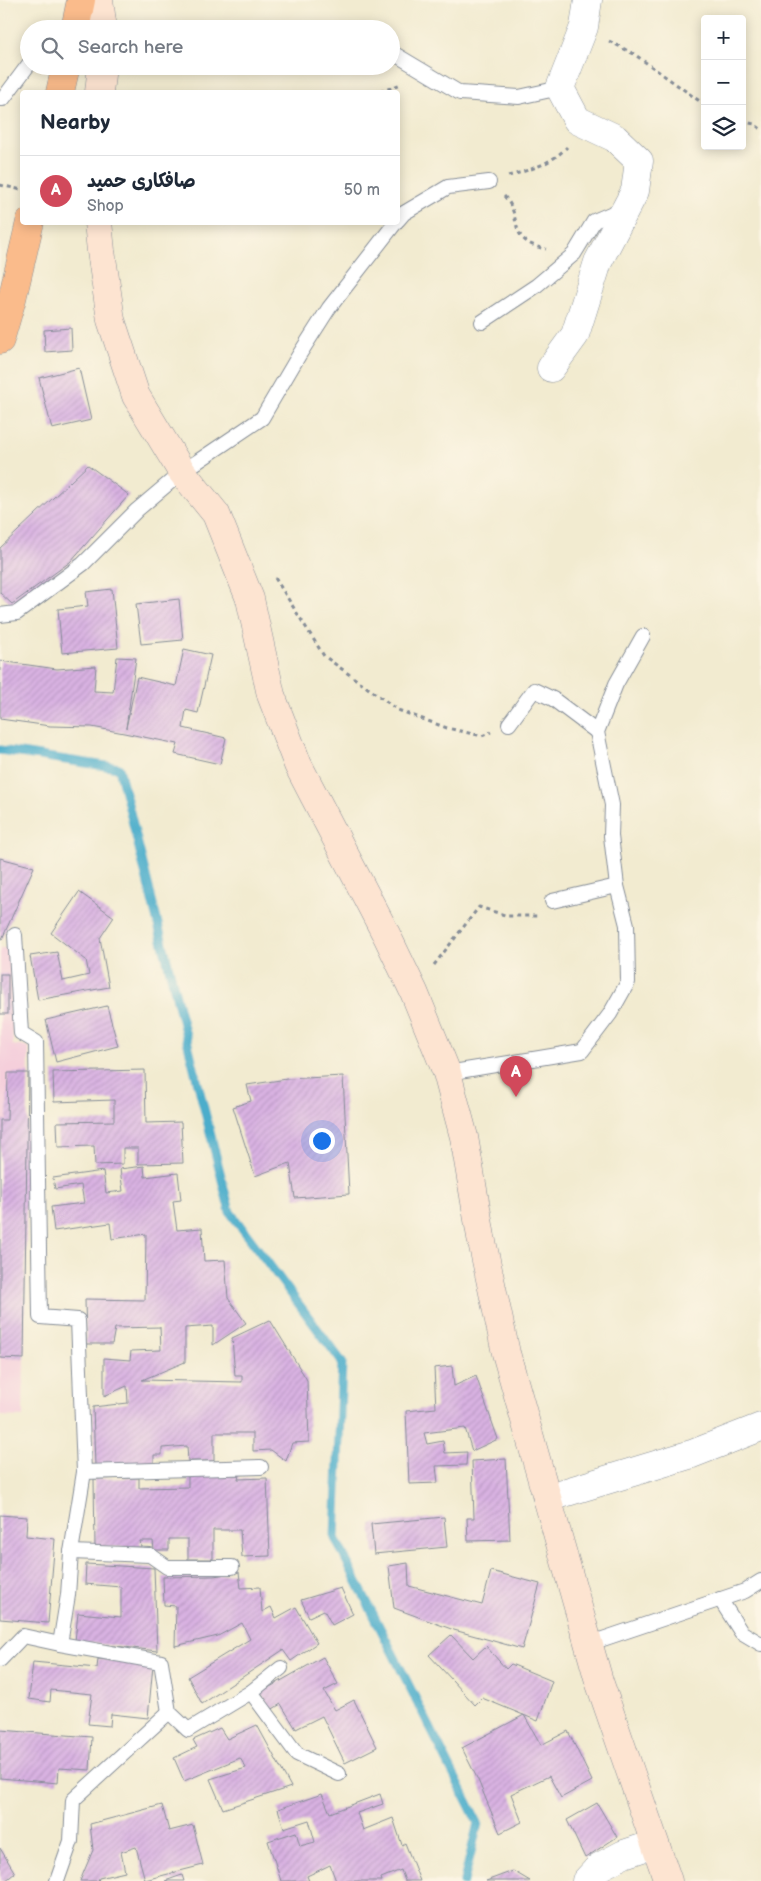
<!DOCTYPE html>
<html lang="en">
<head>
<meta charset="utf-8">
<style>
  body { margin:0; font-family:"Balsamiq Sans","Playpen Sans Arabic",sans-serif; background:#f6f6f7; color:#1f2937 }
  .controls { position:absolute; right:15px; top:15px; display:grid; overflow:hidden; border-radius:5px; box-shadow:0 2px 12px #0003 }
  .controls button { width:45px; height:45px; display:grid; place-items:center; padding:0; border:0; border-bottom:1px solid #e0e1e3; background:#fff; color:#1f2937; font:25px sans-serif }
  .you { position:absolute; left:321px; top:1140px; width:18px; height:18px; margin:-12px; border:4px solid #fff; border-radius:50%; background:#1a73e8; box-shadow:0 0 0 8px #1a73e833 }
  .badge { display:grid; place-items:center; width:32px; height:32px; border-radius:50%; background:#d1495b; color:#fff; font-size:16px; font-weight:700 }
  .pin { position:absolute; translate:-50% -41px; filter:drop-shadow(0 1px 2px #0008) }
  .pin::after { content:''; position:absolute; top:26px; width:18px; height:15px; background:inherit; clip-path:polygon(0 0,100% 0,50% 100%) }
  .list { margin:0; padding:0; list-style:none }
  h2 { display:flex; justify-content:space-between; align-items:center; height:65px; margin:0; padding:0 20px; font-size:21px }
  h2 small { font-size:16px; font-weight:400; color:#747a83 }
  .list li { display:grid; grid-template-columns:32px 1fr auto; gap:15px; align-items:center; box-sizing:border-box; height:70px; padding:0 20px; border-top:1px solid #e0e1e3 }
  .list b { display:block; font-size:19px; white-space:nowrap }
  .list p { margin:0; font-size:16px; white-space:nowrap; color:#747a83 }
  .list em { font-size:16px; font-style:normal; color:#747a83 }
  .icon { flex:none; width:28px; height:28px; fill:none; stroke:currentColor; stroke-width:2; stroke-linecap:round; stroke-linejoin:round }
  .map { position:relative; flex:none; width:761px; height:1881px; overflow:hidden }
  .search { position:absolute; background:#fff; box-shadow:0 2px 12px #0003; left:20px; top:20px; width:380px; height:55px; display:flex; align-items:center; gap:12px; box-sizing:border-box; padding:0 18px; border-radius:28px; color:#747a83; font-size:19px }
  .panel { position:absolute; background:#fff; box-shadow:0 2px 12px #0003; left:20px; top:90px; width:380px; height:135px; border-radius:5px }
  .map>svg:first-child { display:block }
  .built { fill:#f5cfdb }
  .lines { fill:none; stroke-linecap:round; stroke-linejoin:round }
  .stream { stroke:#4cadcb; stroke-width:9 }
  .building { fill:url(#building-hatch) }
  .service-casing { stroke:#868d97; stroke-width:16 }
  .minor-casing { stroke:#868d97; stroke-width:29 }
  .secondary-casing { stroke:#868d97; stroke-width:29 }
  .primary-casing { stroke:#868d97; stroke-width:29 }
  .path { stroke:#868d97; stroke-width:3; stroke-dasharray:4 4; stroke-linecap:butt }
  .service { stroke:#fff; stroke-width:14 }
  .minor { stroke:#fff; stroke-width:28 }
  .secondary { stroke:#fde4d1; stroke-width:28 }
  .primary { stroke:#fabb8b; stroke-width:28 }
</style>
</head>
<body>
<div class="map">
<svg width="761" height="1881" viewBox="0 0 761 1881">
  <defs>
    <pattern id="building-hatch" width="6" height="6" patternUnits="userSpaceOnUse" patternTransform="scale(1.25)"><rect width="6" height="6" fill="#d9b2e2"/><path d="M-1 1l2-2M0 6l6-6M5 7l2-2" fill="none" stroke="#ba99c4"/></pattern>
  </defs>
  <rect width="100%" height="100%" fill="#fcf5e5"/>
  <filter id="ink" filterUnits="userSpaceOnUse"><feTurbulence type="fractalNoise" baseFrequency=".02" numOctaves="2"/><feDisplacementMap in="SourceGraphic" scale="10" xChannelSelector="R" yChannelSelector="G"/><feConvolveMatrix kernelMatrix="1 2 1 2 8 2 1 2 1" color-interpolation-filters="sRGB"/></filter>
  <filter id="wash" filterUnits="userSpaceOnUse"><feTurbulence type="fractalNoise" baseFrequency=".0096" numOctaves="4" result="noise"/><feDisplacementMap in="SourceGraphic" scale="20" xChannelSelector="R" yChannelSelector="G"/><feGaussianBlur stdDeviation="1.12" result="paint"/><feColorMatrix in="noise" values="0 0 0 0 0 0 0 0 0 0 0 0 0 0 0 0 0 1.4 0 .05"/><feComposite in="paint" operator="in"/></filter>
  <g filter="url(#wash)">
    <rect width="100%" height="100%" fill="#f2ebd0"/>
    <path class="built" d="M0,948H10L13,1045L29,1047L23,1417L0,1416Z"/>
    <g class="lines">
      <path class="stream" d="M0,750L119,768L230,1212L342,1362L335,1538L478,1823L464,1881"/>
    </g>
    <g id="blocks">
      <g class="building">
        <path d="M71,328L72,350L45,352L44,330Z"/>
        <path d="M79,368L91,420L52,429L39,378Z"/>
        <path d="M88,465L129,495L70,562L12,604L0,593V548Z"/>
        <path d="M112,589L118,648L62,653L58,609L88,606L86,592Z"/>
        <path d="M179,599L183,640L141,644L136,604Z"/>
        <path d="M184,649L211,655L198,713L186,710L183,728L226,738L220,764L175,754L178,744L124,733L92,727L50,726L0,719V661L57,669L96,666L94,691L113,692L117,657L136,658L126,728L137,677L176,686Z"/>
        <path d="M0,858L34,867L2,939L0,938Z"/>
        <path d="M79,892L114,917L100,938L109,987L38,1000L30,956L57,952L63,981L89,975L86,960L51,933Z"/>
        <rect x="0" y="974" width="8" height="40"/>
        <path d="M107,1006L118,1046L56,1062L46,1020Z"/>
        <path d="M145,1070L146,1123L181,1122L183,1163L138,1164V1148H123V1164L95,1165L94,1146L58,1147L57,1122L114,1121V1100L54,1102L53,1072Z"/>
        <path d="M8,1073H28L24,1359L0,1358V1120H7Z"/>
        <path d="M343,1076L349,1194L295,1198L290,1163L255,1176L233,1107L251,1101L247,1085L287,1079Z"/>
        <path d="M144,1166L145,1177L178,1173L181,1200L173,1201L177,1230L202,1228L204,1261L225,1260L228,1298L246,1323L213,1345V1326L185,1328V1362L142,1380L242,1382V1376H235L232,1338L270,1320L307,1380L309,1442L292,1443L286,1461L271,1450L253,1451V1433H214V1461H188L187,1446L162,1448V1455H154V1463L95,1466L93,1407L128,1403L127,1386L104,1396V1358L130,1360L131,1351L161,1350L160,1327L115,1328L112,1344H86L85,1299L145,1300L146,1234L112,1239L110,1223L54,1231L51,1207L84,1203L81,1185L55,1189L53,1178L103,1171L106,1193L123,1191L120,1169Z"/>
        <path d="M452,1366L454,1386L476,1376L498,1439L472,1451L465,1428L424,1433L427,1444L443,1441L445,1453L467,1452L466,1465L436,1466L438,1483L409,1484L406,1411L436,1408L434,1368Z"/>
        <path d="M506,1459L510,1540L468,1541L467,1518H474L472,1461Z"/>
        <path d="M188,1475H239L238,1479L267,1478L270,1556L242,1557L240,1530H213V1559H188V1539H169V1550H154L153,1541H140L141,1547H95L94,1479L139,1478V1488L188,1487Z"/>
        <path d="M0,1515L27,1517L26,1536L55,1539L48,1623L0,1619Z"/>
        <path d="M444,1517L447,1547L374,1554L371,1524Z"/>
        <path d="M408,1563L409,1586L482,1605L491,1571L540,1584L522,1649L454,1630L394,1608L389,1566Z"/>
        <path d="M86,1564L154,1568L157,1651L75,1641L78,1613L121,1617V1587L85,1584Z"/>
        <path d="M239,1572L241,1588L260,1587L262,1612L271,1607L276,1618L296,1607L317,1643L291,1661L283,1650L202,1704L188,1677L250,1639L242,1623L218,1636L175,1646L176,1606L164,1605L163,1577L214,1576Z"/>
        <path d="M341,1588L353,1614L332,1625L324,1610L309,1617L301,1600Z"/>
        <path d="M451,1635L473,1658L486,1646L506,1669L511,1664L552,1681L538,1721L482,1698L475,1705L429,1655Z"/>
        <path d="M323,1657L338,1684L324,1691L335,1710L354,1700L377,1747L345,1763L322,1716L296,1729L281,1704L271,1710L261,1692Z"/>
        <path d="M98,1659L153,1665L148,1718L111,1714L110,1726L88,1724L92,1694L51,1690L50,1702L29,1699L33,1662L97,1668Z"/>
        <path d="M524,1715L541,1745L568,1731L592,1781L561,1798L549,1776L511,1794L522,1822L500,1833L478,1780L462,1748Z"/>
        <path d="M257,1725L291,1787L223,1809L210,1779L246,1768L240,1758L184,1781L174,1758L197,1747L193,1740L220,1728L227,1739Z"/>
        <path d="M0,1730L92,1737L90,1770L59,1768L58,1783L0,1778Z"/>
        <path d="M322,1794L330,1813L380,1794L383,1804L357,1813L363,1830L393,1818L402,1845L405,1843L420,1881H405L401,1870L381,1878L382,1881H336L330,1865L307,1876L309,1881H281L268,1841L296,1832L300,1846L315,1842L309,1820L284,1828L278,1809Z"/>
        <path d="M597,1803L617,1837L585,1858L567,1820Z"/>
        <path d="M162,1805L169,1831L193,1825L203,1865L145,1880L136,1847L121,1852L125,1872L99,1878L98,1881H80L93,1850L90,1824Z"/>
        <path d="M0,1848L15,1873L5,1881H0Z"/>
        <path d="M513,1871L530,1881H486Z"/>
        <path d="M182,1875L184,1881H165Z"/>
      </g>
    </g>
  </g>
  <g filter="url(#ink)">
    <use href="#blocks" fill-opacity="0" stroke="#868d97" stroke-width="1"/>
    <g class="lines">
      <g class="service-casing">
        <g id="service">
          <path d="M393,53L460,93L519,97L560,88"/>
          <path d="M0,99H3L29,64"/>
          <path d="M398,220L404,213L448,187L489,182"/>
          <path d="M482,322L536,286L574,254L594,221L622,209"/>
          <path d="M0,615L17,613L83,564L137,510L182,472L262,418L299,355L329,308L396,222"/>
          <path d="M509,724L534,690L553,699L597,732"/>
          <path d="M552,901L617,886"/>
          <path d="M447,1073L582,1051L610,1014L628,982L627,925L617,886L611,836L612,805L597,732L616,684L643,636"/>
          <path d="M84,1472L261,1467"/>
          <path d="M71,1552L150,1555L167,1567H232"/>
          <path d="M720,1599L741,1632L761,1644"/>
          <path d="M60,1644L161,1662L169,1712"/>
          <path d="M588,1644L745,1591L761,1581"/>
          <path d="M0,1660L23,1636L60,1644L68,1595L71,1552L84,1472L78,1320L40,1317L36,1042L21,1033L15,935"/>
          <path d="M251,1692L297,1754L339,1774"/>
          <path d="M57,1881L71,1841L73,1800L169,1712L188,1730L251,1692L281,1668"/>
        </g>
      </g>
      <g class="minor-casing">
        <g id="minor">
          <path d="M551,368L575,335L598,262L635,191L639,161L615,138L577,120L560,88L584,27L588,0"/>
          <path d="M547,1498L692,1454L761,1427"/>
          <path d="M586,1881L599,1867L624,1854L654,1844"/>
        </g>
      </g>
      <g class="secondary-casing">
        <g id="secondary">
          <path d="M99,0L103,29"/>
          <path d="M99,92L102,66"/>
          <path d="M98,222L101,251L111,320L136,396L182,472L216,514L250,599L271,695L298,765L387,936L414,992L447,1073L464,1137L481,1237L506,1353L599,1681L668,1881"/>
        </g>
      </g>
      <g class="primary-casing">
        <g id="primary">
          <path d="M75,29L81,0"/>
          <path d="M60,92L66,66"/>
          <path d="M0,340L12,299L30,222"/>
        </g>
      </g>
      <g class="path">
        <path d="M609,41L634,54L705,105"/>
        <path d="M380,92L401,84"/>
        <path d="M742,121L754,124L761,129"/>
        <path d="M508,176C530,170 551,164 567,147"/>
        <path d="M0,185L22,190"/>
        <path d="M504,196C524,217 505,241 546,249"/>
        <path d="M275,578L324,656L398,710L447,728L482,736L491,732"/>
        <path d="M434,965L479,907L508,916H538"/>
      </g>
      <use href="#service" class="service"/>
      <use href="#minor" class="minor"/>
      <use href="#secondary" class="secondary"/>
      <use href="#primary" class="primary"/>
    </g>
  </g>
</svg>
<div class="controls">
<button>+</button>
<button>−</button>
<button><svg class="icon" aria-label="layers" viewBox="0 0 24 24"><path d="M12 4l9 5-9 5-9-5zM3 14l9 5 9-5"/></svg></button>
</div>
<div class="you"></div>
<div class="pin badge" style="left:516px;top:1097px">A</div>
<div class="search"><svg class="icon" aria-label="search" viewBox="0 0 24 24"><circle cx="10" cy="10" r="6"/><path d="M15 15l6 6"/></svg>Search here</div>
<section class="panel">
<h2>Nearby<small></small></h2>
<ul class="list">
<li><span class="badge">A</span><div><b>صافکاری حمید</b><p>Shop</p></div><em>50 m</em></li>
</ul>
</section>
</div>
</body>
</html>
